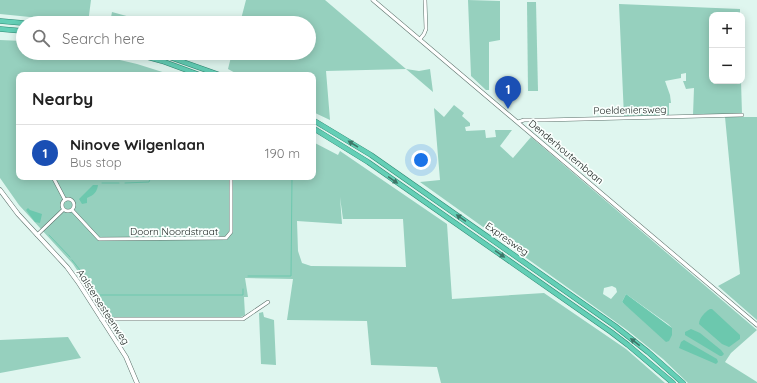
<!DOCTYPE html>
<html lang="en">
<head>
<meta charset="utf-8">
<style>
  body { margin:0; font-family:Quicksand,sans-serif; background:#f2f2f2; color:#222 }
  .controls { position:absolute; right:12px; top:12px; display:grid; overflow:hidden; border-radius:8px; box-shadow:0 2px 10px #0003 }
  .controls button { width:36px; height:36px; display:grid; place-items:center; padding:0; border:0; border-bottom:1px solid #e0e0e0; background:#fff; color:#222; font:20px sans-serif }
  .you { position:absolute; left:421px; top:160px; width:14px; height:14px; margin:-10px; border:3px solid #fff; border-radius:50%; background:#1a73e8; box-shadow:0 0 0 6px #1a73e833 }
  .badge { display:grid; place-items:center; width:26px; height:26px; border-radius:50%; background:#0f766e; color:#fff; font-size:13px; font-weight:700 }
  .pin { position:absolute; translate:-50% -33px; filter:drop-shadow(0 1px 2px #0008) }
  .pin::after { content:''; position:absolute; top:21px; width:14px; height:12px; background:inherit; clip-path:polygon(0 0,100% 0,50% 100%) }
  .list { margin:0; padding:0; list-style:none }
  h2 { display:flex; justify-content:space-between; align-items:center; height:52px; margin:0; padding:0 16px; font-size:17px }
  h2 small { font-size:13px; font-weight:400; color:#767676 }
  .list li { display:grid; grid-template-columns:26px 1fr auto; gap:12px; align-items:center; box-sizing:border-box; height:56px; padding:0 16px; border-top:1px solid #e0e0e0 }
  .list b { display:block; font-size:15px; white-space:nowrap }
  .list p { margin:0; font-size:13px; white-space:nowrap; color:#767676 }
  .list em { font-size:13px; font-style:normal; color:#767676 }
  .icon { flex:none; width:22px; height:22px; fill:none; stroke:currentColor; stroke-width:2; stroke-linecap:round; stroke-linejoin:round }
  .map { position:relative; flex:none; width:757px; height:383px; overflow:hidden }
  .search { position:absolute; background:#fff; box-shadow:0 2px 10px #0003; left:16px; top:16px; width:300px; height:44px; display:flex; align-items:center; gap:10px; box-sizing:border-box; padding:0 14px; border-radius:22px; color:#767676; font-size:15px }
  .panel { position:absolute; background:#fff; box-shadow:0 2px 10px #0003; left:16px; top:72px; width:300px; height:108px; border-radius:8px }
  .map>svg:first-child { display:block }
  .green { fill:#96d0be; fill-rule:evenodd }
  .water { fill:#6cc8ae }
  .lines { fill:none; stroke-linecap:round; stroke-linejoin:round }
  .stream { stroke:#6cc8ae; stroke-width:1 }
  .minor-casing { stroke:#5c706a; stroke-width:4 }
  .tertiary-casing { stroke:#5c706a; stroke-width:4.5 }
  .secondary-casing { stroke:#5c706a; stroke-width:5 }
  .trunk-casing { stroke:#2f8973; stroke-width:5.5 }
  .minor { stroke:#fff; stroke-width:3 }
  .tertiary { stroke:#fff; stroke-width:3.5 }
  .secondary { stroke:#fff; stroke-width:4 }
  .trunk { stroke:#64cfb6; stroke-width:4.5 }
  .oneway { fill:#3d7668 }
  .labels { text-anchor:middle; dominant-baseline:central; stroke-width:3.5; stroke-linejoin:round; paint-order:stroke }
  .street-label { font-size:10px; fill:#161e1b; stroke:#fafffd }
</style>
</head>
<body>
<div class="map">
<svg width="757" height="383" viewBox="0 0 757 383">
  <rect width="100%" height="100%" fill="#dff6ef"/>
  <g class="green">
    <path d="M0,0H91L88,23H70L50,19L0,14Z"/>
    <path d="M246,0H325L406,69L419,71L430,69L433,92L406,69L326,71L330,120L313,112V75H239L228,69L232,53H309V23H240Z"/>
    <path d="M468,0L500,1V40L489,42V90H486L471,76Z"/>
    <path d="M527,2H536L538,91H528Z"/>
    <path d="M619,4L740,9V15H712V81H741L742,114L693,115L694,88L686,89L683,81H686V73L681,74V78L665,81L670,95L671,103H669V116L624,117Z"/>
    <path d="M112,12L152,23H110Z"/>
    <path d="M0,40L23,41V53H90L137,64L172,75H19V177H313V142L338,155L340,151L447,224L452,299L544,293L626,349L665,383H441L437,367L371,365L367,321L287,320L293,279L245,278L248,297H244L245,315L241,317H108L73,264L19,205L0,178ZM340,197L343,219H403L406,267L311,266L302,263L298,251L297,221L342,224Z"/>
    <path d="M454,105L464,113L462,116L470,123V126L465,127L466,131L485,130L486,138L496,137L495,130H512L500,146L513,158L531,137L757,330L731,353L725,362L757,382V383H688L663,359L627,330L420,182L440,180L434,108L444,117ZM612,286L616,288L617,292L611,299L603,294L604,288ZM626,294L668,324L672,328L631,309L622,302Z"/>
    <path d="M725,117H757V320L718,286L740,274Z"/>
    <path d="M263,312L264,317L274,320L276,365L261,364L259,313Z"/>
    <path d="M68,337L81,358L0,373V340Z"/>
  </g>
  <g class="water">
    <path d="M93,185H98C97,192 94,195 87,198V203L82,204L79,199Z"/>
    <path d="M28,208L30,210L42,214L40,223L35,222L26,210Z"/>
    <path d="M626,294L672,328V335L669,341L666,342L622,302Z"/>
    <path d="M710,309H712L740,335V339L729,347L722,344L699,324C699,318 705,312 710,309Z"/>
    <path d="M691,329L700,333L721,350L724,354L722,356H720L685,335V332Z"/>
    <path d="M684,340L717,359L718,362L716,364L679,348L681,342Z"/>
  </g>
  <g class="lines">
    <g class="stream">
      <path d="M102,183H119"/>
      <path d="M125,183L149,182L151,177"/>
      <path d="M49,235L70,257"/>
      <path d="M72,260L88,280"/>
      <path d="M248,276H291L292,177"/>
      <path d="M99,295H243V289"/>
    </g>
    <g class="minor-casing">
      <g id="minor">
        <path d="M420,39L424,34L426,29L425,0"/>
        <path d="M518,122L524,120H545L742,115"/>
        <path d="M53,177L65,200"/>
        <circle cx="68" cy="205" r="6"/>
        <path d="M72,210L99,239L226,238L231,232V177"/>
        <path d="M37,235L63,210"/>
        <path d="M101,319H243L268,302"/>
      </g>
    </g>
    <g class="tertiary-casing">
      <path id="tertiary" d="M373,0L757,325"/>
    </g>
    <g class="secondary-casing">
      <path id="secondary" d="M0,190L18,214L67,267L78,282L126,357L137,383"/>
    </g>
    <g class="trunk-casing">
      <g id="trunk">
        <path d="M0,21L23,23"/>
        <path d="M0,29L23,31"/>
        <path d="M133,53L162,61L200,75"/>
        <path d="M158,53L220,75"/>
        <path d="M313,120L371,155L615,326L648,352L683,383"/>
        <path d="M313,128L368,162L611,332L628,345L673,383"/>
      </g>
    </g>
    <use href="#minor" class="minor"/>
    <use href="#tertiary" class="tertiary"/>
    <use href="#secondary" class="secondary"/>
    <use href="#trunk" class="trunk"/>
  </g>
  <defs><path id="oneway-solid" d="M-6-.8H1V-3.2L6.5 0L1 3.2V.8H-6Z"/></defs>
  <g class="oneway">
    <use href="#oneway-solid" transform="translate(353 144) rotate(-148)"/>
    <use href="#oneway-solid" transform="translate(393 180) rotate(35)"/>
    <use href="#oneway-solid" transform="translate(461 218) rotate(-145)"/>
    <use href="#oneway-solid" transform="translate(500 254) rotate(35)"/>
    <use href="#oneway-solid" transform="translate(635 342) rotate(-142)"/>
  </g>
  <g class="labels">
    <g class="street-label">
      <text transform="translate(630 110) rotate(-1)">Poeldeniersweg</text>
      <text transform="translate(566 152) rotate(40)">Denderhoutembaan</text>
      <text x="174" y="231">Doorn Noordstraat</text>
      <text transform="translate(507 239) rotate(35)">Expresweg</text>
      <text transform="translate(103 307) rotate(57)">Aalstersesteenweg</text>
    </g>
  </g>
</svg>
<div class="controls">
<button>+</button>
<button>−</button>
</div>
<div class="you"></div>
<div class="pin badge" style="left:508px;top:109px;background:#1a4fb4">1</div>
<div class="search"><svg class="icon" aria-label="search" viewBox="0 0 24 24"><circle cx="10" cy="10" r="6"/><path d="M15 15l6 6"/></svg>Search here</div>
<section class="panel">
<h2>Nearby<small></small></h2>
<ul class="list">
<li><span class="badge" style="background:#1a4fb4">1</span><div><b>Ninove Wilgenlaan</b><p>Bus stop</p></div><em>190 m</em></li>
</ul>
</section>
</div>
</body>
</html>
